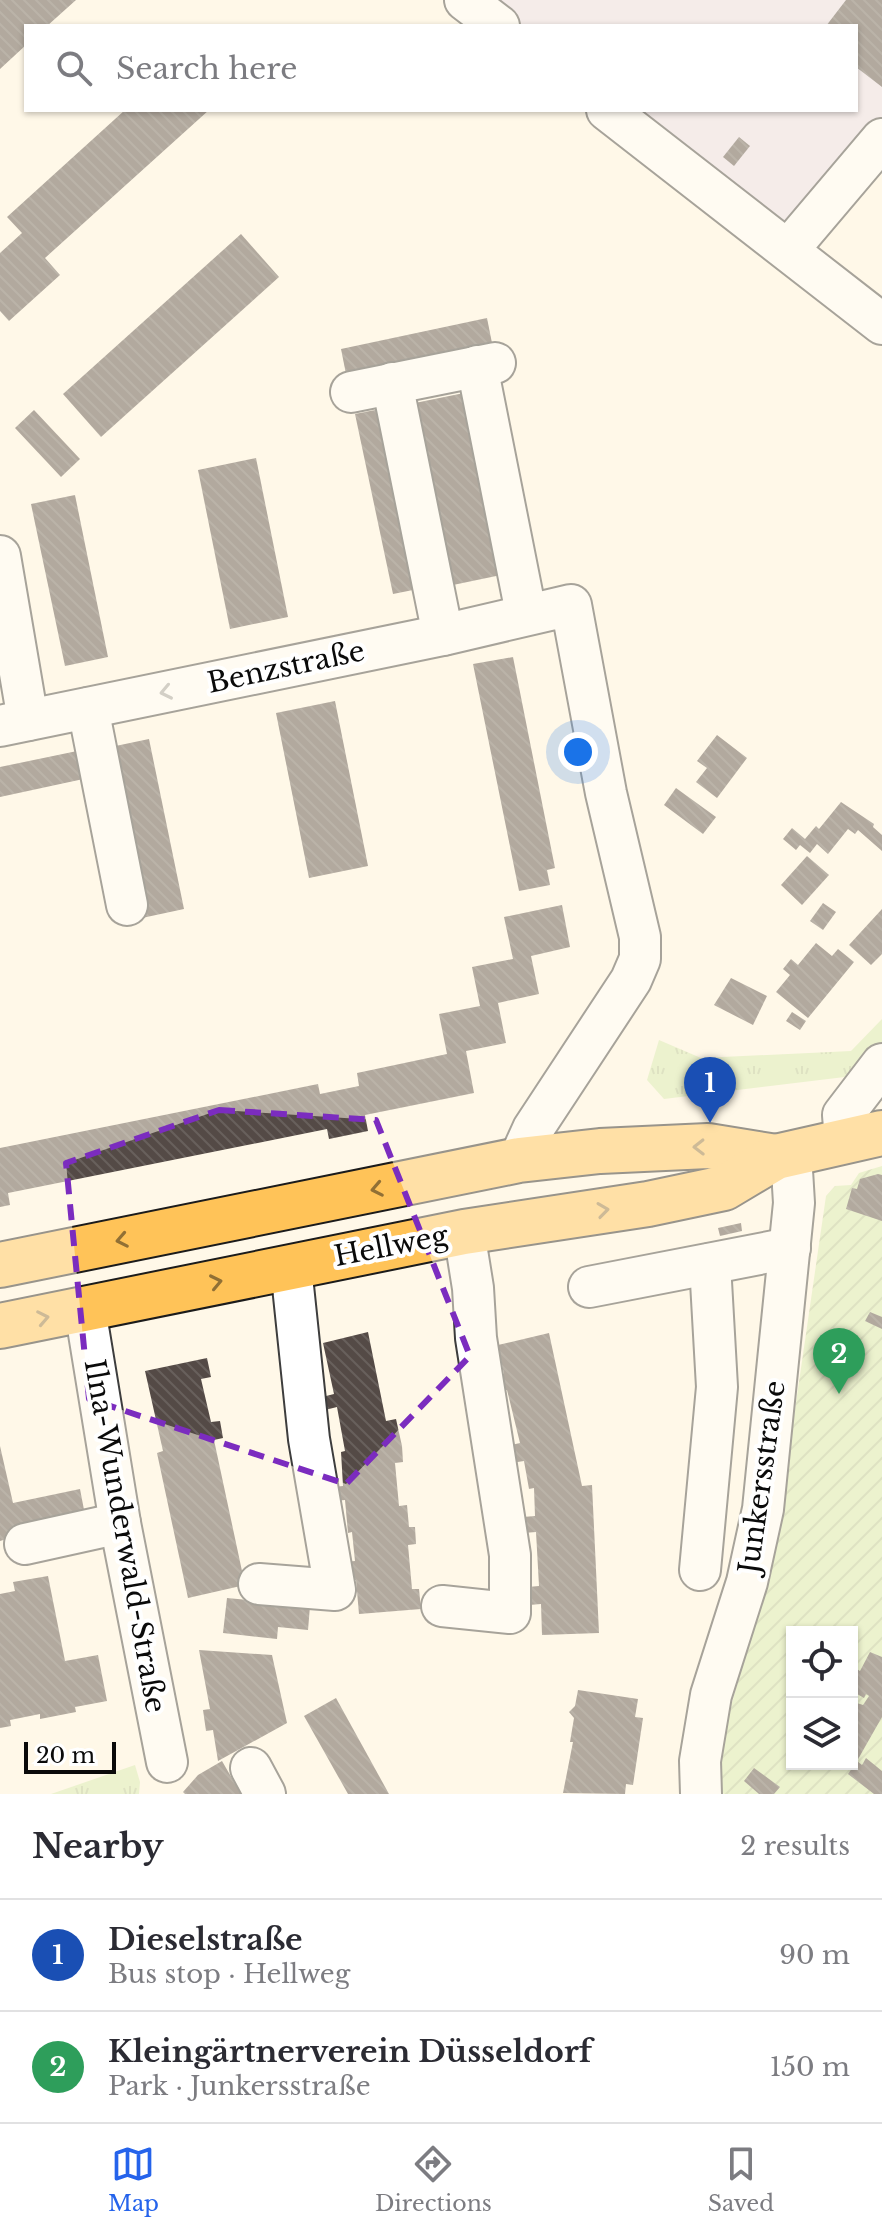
<!DOCTYPE html>
<html lang="en">
<head>
<meta charset="utf-8">
<style>
  body { margin:0; font-family:"Libre Baskerville",serif; background:#f2f2f3; color:#2b2b33 }
  .controls { position:absolute; right:24px; bottom:24px; display:grid; overflow:hidden; border-radius:0px; box-shadow:0 2px 6px #0004 }
  .controls button { width:72px; height:72px; display:grid; place-items:center; padding:0; border:0; border-bottom:2px solid #e1e1e2; background:#fff; color:#2b2b33; font:40px sans-serif }
  .scale { position:absolute; left:24px; bottom:20px; width:92px; box-sizing:border-box; padding-left:8px; border:4px solid #0a0a0a; border-top:0; font-size:22px; line-height:28px; white-space:nowrap; color:#0a0a0a; -webkit-text-stroke:6px #fff; paint-order:stroke }
  .you { position:absolute; left:578px; top:752px; width:28px; height:28px; margin:-20px; border:6px solid #fff; border-radius:50%; background:#1a73e8; box-shadow:0 0 0 12px #1a73e833 }
  .badge { display:grid; place-items:center; width:52px; height:52px; border-radius:50%; background:#2563eb; color:#fff; font-size:26px; font-weight:700 }
  .pin { position:absolute; translate:-50% -66px; filter:drop-shadow(0 2px 4px #0008) }
  .pin::after { content:''; position:absolute; top:42px; width:28px; height:24px; background:inherit; clip-path:polygon(0 0,100% 0,50% 100%) }
  .list { margin:0; padding:0; list-style:none }
  h2 { display:flex; justify-content:space-between; align-items:center; height:104px; margin:0; padding:0 32px; font-size:34px }
  h2 small { font-size:26px; font-weight:400; color:#7c7c81 }
  .list li { display:grid; grid-template-columns:52px 1fr auto; gap:24px; align-items:center; box-sizing:border-box; height:112px; padding:0 32px; border-top:2px solid #e1e1e2 }
  .list b { display:block; font-size:30px; white-space:nowrap }
  .list p { margin:0; font-size:26px; white-space:nowrap; color:#7c7c81 }
  .list em { font-size:26px; font-style:normal; color:#7c7c81 }
  .icon { flex:none; width:44px; height:44px; fill:none; stroke:currentColor; stroke-width:2; stroke-linecap:round; stroke-linejoin:round }
  .map { position:relative; flex:none; width:882px; height:1794px; overflow:hidden }
  .search { position:absolute; background:#fff; box-shadow:0 2px 6px #0004; left:24px; right:24px; top:24px; height:88px; display:flex; align-items:center; gap:20px; box-sizing:border-box; padding:0 28px; border-radius:0px; color:#7c7c81; font-size:30px }
  .sheet { height:328px; background:#fff }
  nav { display:flex; justify-content:space-around; align-items:center; box-sizing:border-box; height:112px; border-top:2px solid #e1e1e2; background:#fff; font-size:22px; color:#7c7c81 }
  nav a { display:grid; justify-items:center; gap:4px }
  nav .on { color:#2563eb }
  .map>svg:first-child { display:block }
  .industrial { fill:#e8ddeb }
  .grass { fill:url(#grass-tufts) }
  .garden { fill:url(#garden-furrows); fill-rule:evenodd }
  .building { fill:url(#building-back-hatch) }
  .lines { fill:none; stroke-linecap:round; stroke-linejoin:round }
  .minor-casing { stroke:#3d3d3d; stroke-width:44 }
  .major-casing { stroke:#1b1b1b; stroke-width:48 }
  .minor { stroke:#fff; stroke-width:40 }
  .major { stroke:#ffc358; stroke-width:44 }
  .oneway { stroke:#9d9d9d }
  .oneway2 { stroke:#917035 }
  .marked { fill:none; stroke:#7b2cbf; stroke-width:6; stroke-dasharray:16 10; stroke-linejoin:round }
  .labels { text-anchor:middle; dominant-baseline:central; stroke-width:8; stroke-linejoin:round; paint-order:stroke }
  .street-label { font-size:28px; fill:#0a0a0a; stroke:#fff }
</style>
</head>
<body>
<div class="map">
<svg width="882" height="1794" viewBox="0 0 882 1794">
  <defs>
    <pattern id="grass-tufts" width="24" height="20" patternUnits="userSpaceOnUse" patternTransform="scale(2)"><rect width="24" height="20" fill="#d5ebb0"/><path d="M3 7l-1-3M5 7V3M7 7l1-3M15 17l-1-3M17 17v-4M19 17l1-3" fill="none" stroke="#b6c896"/></pattern>
    <pattern id="garden-furrows" width="10" height="10" patternUnits="userSpaceOnUse" patternTransform="scale(2)"><rect width="10" height="10" fill="#d5ebb0"/><path d="M-1 1l2-2M0 10L10 0M9 11l2-2" fill="none" stroke="#b6c896"/></pattern>
    <pattern id="building-back-hatch" width="6" height="6" patternUnits="userSpaceOnUse" patternTransform="scale(2)"><rect width="6" height="6" fill="#544a46"/><path d="M-1 5l2 2M0 0l6 6M5-1l2 2" fill="none" stroke="#68605c"/></pattern>
  </defs>
  <rect width="100%" height="100%" fill="#fff8e8"/>
  <path class="industrial" d="M483,0H882V133L789,237L625,110H856V26H517Z"/>
  <g class="grass">
    <path d="M882,1019V1043L853,1076L664,1099L647,1080L659,1040L701,1058L851,1051Z"/>
    <path d="M135,1765L140,1782L139,1794H51Z"/>
  </g>
  <path class="garden" d="M882,1166V1794H724L719,1790L726,1724L774,1554L826,1196L835,1186L851,1185L859,1173ZM792,1632H852V1764H792Z"/>
  <g class="building">
    <path d="M0,0H76L47,26H26V45L0,69Z"/>
    <path d="M846,0H882V87L856,67V26H826Z"/>
    <path d="M125,110H209L45,258L60,275L9,321L0,311V253L22,233L7,217Z"/>
    <path d="M739,137L750,146L734,166L723,157Z"/>
    <path d="M241,234L279,277L101,437L63,394Z"/>
    <path d="M487,318L492,343L346,374L341,349Z"/>
    <path d="M464,393L501,575L453,585L415,403Z"/>
    <path d="M380,409L418,589L393,594L355,414Z"/>
    <path d="M34,410L80,459L61,477L15,428Z"/>
    <path d="M256,458L288,617L230,629L198,470Z"/>
    <path d="M75,495L108,657L65,666L31,504Z"/>
    <path d="M513,657L555,868L547,870L550,885L519,891L473,664Z"/>
    <path d="M335,701L368,866L309,878L276,713Z"/>
    <path d="M717,735L747,758L717,798L696,782L707,768L697,761Z"/>
    <path d="M149,739L184,909L142,918L106,748Z"/>
    <path d="M82,750L88,778L0,797V767Z"/>
    <path d="M676,788L716,817L703,834L664,805Z"/>
    <path d="M841,802L874,824L873,827L882,835V851L858,830L855,834L848,829L828,854L817,844L810,853L800,845L796,850L783,839L792,828L805,839L816,826L819,829Z"/>
    <path d="M807,856L829,875L802,905L781,885Z"/>
    <path d="M823,903L836,912L823,930L810,921Z"/>
    <path d="M562,905L570,947L531,956L539,994L498,1003L506,1043L466,1051L474,1093L365,1115L368,1131L329,1139L327,1129L8,1193L10,1205L0,1207V1148L318,1084L320,1094L359,1086L357,1073L447,1054L439,1014L480,1006L472,967L513,959L504,917Z"/>
    <path d="M882,909V954L871,965L849,945Z"/>
    <path d="M816,943L832,956L838,949L854,962L808,1018L776,992L790,975L783,969L791,959L798,965Z"/>
    <path d="M731,978L767,996L753,1025L714,1005Z"/>
    <path d="M792,1012L806,1021L800,1030L786,1021Z"/>
    <path d="M878,1174L882,1175V1221L846,1209L852,1188L857,1189L860,1179Z"/>
    <path d="M741,1223L742,1231L720,1236L718,1228Z"/>
    <path d="M870,1312L882,1317V1329L865,1321Z"/>
    <path d="M368,1332L386,1421L396,1419L402,1446L403,1462L395,1463L399,1506L407,1505L409,1527H415L416,1544L408,1545L412,1589H419L421,1609L359,1614L356,1580L344,1581L343,1562L355,1561L352,1532L348,1533L345,1500L334,1501L333,1487L343,1486L341,1452L345,1451L337,1407L325,1410L322,1397L334,1394L323,1343Z"/>
    <path d="M549,1333L582,1486L592,1485L599,1633L542,1635L541,1604L529,1605L528,1587L539,1586L536,1532L523,1533V1517L535,1516L534,1488L529,1489L524,1461L511,1463L507,1446L520,1443L507,1390L495,1393L492,1376L504,1374L498,1345Z"/>
    <path d="M207,1358L211,1377L201,1379L211,1422L220,1421L223,1438L214,1440L245,1585L188,1598L157,1453L163,1451L145,1371Z"/>
    <path d="M0,1446L13,1503L80,1489L85,1515L0,1541Z"/>
    <path d="M48,1576L65,1661L98,1655L107,1701L75,1707L76,1712L40,1719V1714L10,1720L11,1726L0,1728V1594L15,1591L13,1582Z"/>
    <path d="M227,1598L310,1606L308,1630L278,1627L277,1639L223,1633Z"/>
    <path d="M199,1650L272,1655L287,1723L218,1761L213,1730L206,1731L203,1710L210,1709Z"/>
    <path d="M870,1652L882,1657V1717L857,1761L852,1757V1726L856,1720L852,1717V1710L857,1703L863,1705L869,1696L866,1694L864,1698L852,1691V1666L860,1671Z"/>
    <path d="M578,1690L638,1699L635,1717L643,1718L633,1785L626,1784L625,1794L563,1793L573,1742H570L574,1718L569,1712L575,1706Z"/>
    <path d="M336,1698L389,1794H348L304,1716Z"/>
    <path d="M866,1758L882,1771V1794H874L848,1774L857,1761L862,1765Z"/>
    <path d="M222,1761L241,1794H185L183,1792L198,1775Z"/>
    <path d="M754,1768L780,1787L774,1794H759L744,1781Z"/>
  </g>
  <g class="lines">
    <g class="minor-casing">
      <g id="minor">
        <path d="M465,0L499,26"/>
        <path d="M607,110L882,324"/>
        <path d="M788,250L882,139"/>
        <path d="M477,366L526,613"/>
        <path d="M392,383L443,635"/>
        <path d="M351,392L495,363"/>
        <path d="M0,556L28,720"/>
        <path d="M88,708L127,905"/>
        <path d="M0,726L443,635L571,605L606,793L640,937V959L631,980L533,1129L519,1160"/>
        <path d="M845,1141L843,1115L882,1064"/>
        <path d="M589,1287L790,1248"/>
        <path d="M85,1309L120,1523L167,1762"/>
        <path d="M25,1544L120,1523"/>
        <path d="M700,1570L717,1387L710,1264"/>
        <path d="M259,1584L335,1590L309,1439L291,1267"/>
        <path d="M442,1606L510,1613V1555L476,1338L473,1288L464,1232"/>
        <path d="M251,1768L265,1794"/>
        <path d="M701,1794L700,1761L711,1695L747,1582L763,1509L794,1203L791,1154"/>
      </g>
    </g>
    <g class="major-casing">
      <g id="major">
        <path d="M0,1265L519,1160L600,1151L708,1146L776,1157"/>
        <path d="M0,1326L464,1232L648,1204L724,1188L776,1157L882,1133"/>
      </g>
    </g>
    <use href="#minor" class="minor"/>
    <use href="#major" class="major"/>
  </g>
  <defs><path id="oneway-chevron" d="M-2-3.5L2.5 0L-2 3.5" fill="none" stroke-width="1.6" stroke-linecap="round" stroke-linejoin="round" transform="scale(2)"/></defs>
  <use class="oneway" href="#oneway-chevron" transform="translate(166 692) rotate(168)"/>
  <g class="oneway2">
    <use href="#oneway-chevron" transform="translate(699 1147) rotate(179)"/>
    <use href="#oneway-chevron" transform="translate(377 1189) rotate(169)"/>
    <use href="#oneway-chevron" transform="translate(603 1210) rotate(-8)"/>
    <use href="#oneway-chevron" transform="translate(122 1240) rotate(169)"/>
    <use href="#oneway-chevron" transform="translate(216 1282) rotate(-12)"/>
    <use href="#oneway-chevron" transform="translate(43 1318) rotate(-11)"/>
  </g>
  <path d="M0 0H882V1794H0ZM219,1110L376,1120L470,1356L346,1484L89,1399L66,1163Z" fill="#fff8e8" fill-opacity=".55" fill-rule="evenodd"/>
  <path class="marked" d="M219,1110L376,1120L470,1356L346,1484L89,1399L66,1163Z"/>
  <g class="labels">
    <g class="street-label">
      <text transform="translate(286 667) rotate(-12)">Benzstraße</text>
      <text transform="translate(391 1246) rotate(-11)">Hellweg</text>
      <text transform="translate(762 1477) rotate(-82)">Junkersstraße</text>
      <text transform="translate(125 1536) rotate(80)">Ilna-Wunderwald-Straße</text>
    </g>
  </g>
</svg>
<div class="controls">
<button><svg class="icon" aria-label="locate" viewBox="0 0 24 24"><circle cx="12" cy="12" r="6"/><path d="M12 2v4M12 18v4M2 12h4M18 12h4"/></svg></button>
<button><svg class="icon" aria-label="layers" viewBox="0 0 24 24"><path d="M12 4l9 5-9 5-9-5zM3 14l9 5 9-5"/></svg></button>
</div>
<div class="scale">20 m</div>
<div class="you"></div>
<div class="pin badge" style="left:710px;top:1123px;background:#1a4fb4">1</div>
<div class="pin badge" style="left:839px;top:1394px;background:#2e9e5b">2</div>
<div class="search"><svg class="icon" aria-label="search" viewBox="0 0 24 24"><circle cx="10" cy="10" r="6"/><path d="M15 15l6 6"/></svg>Search here</div>
</div>
<section class="sheet">
<h2>Nearby<small>2 results</small></h2>
<ul class="list">
<li><span class="badge" style="background:#1a4fb4">1</span><div><b>Dieselstraße</b><p>Bus stop · Hellweg</p></div><em>90 m</em></li>
<li><span class="badge" style="background:#2e9e5b">2</span><div><b>Kleingärtnerverein Düsseldorf</b><p>Park · Junkersstraße</p></div><em>150 m</em></li>
</ul>
</section>
<nav>
<a class="on"><svg class="icon" aria-label="map" viewBox="0 0 24 24"><path d="M3 6l6-2 6 2 6-2v14l-6 2-6-2-6 2zM9 4v14M15 6v14"/></svg>Map</a>
<a><svg class="icon" aria-label="directions" viewBox="0 0 24 24"><path d="M12 3l9 9-9 9-9-9zM9 14v-3h6M13 9l2 2-2 2"/></svg>Directions</a>
<a><svg class="icon" aria-label="saved" viewBox="0 0 24 24"><path d="M7 4h10v16l-5-4-5 4z"/></svg>Saved</a>
</nav>
</body>
</html>
